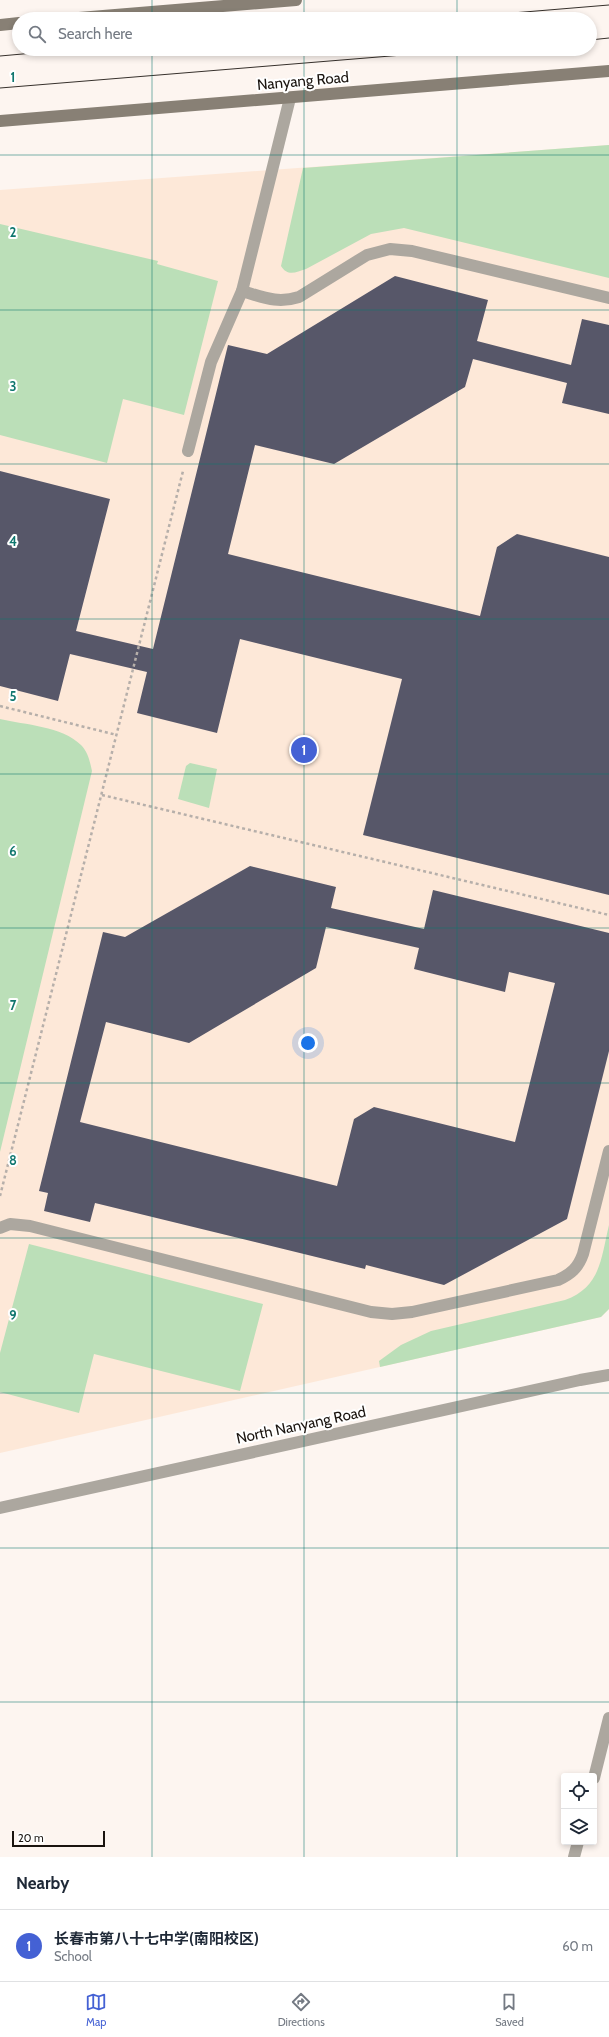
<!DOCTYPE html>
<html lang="en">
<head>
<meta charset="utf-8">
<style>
  body { margin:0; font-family:Cabin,"Noto Sans SC",sans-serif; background:#f6f6f7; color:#1f2937 }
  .controls { position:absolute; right:12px; bottom:12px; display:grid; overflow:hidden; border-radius:4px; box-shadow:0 2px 6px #0003 }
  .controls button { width:36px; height:36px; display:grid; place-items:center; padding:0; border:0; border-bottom:1px solid #e0e1e3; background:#fff; color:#1f2937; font:20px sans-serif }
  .scale { position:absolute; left:12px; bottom:10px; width:93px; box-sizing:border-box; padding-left:4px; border:2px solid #1a140f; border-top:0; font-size:11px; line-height:14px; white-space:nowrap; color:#1a140f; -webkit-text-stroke:3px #fff; paint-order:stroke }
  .you { position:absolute; left:308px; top:1043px; width:14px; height:14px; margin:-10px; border:3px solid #fff; border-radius:50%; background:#1a73e8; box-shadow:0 0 0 6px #1a73e833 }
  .badge { display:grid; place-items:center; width:26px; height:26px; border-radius:50%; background:#4461d4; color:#fff; font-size:13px; font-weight:700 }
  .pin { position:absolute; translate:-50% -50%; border:2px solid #fff; box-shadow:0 1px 4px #0006 }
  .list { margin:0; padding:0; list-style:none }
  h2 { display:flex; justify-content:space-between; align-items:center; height:52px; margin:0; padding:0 16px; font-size:17px }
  h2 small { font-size:13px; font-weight:400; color:#747a83 }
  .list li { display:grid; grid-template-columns:26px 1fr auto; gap:12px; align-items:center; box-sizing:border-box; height:72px; padding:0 16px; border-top:1px solid #e0e1e3 }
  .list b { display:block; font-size:15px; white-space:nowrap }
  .list p { margin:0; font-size:13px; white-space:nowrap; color:#747a83 }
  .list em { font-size:13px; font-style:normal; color:#747a83 }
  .icon { flex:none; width:22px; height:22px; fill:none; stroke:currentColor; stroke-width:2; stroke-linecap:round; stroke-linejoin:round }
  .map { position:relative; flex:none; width:609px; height:1857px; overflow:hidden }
  .search { position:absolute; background:#fff; box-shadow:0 2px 6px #0003; left:12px; right:12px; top:12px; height:44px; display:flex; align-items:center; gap:10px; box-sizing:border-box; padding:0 14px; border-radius:22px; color:#747a83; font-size:15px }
  .sheet { height:124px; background:#fff }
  nav { display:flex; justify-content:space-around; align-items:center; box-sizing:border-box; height:56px; border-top:1px solid #e0e1e3; background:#fff; font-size:11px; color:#747a83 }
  nav a { display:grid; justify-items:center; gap:2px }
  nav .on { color:#4461d4 }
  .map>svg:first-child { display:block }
  .built { fill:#fde8d8 }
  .green { fill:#bbdfb8 }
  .building { fill:#575769; fill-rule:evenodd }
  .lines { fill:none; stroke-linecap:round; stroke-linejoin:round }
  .path { stroke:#b6afaa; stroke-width:2.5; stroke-dasharray:3 3; stroke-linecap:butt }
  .service { stroke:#aca79f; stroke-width:12 }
  .minor { stroke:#aca79f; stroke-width:12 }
  .tertiary { stroke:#aca79f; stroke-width:12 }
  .secondary { stroke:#888075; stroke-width:12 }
  .tram { stroke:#37312c; stroke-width:1 }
  .grid { fill:none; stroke:#0f766e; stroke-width:1; stroke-opacity:0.55 }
  .labels { text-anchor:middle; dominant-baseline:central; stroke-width:4; stroke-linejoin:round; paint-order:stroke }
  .street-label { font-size:15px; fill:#1a140f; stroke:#fff }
  .grid-label { font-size:13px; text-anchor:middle; font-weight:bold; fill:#0f766e; stroke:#fff; stroke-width:4; stroke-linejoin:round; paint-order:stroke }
</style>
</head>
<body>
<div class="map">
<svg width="609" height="1857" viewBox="0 0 609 1857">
  <rect width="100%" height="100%" fill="#fdf5f0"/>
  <path class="built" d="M609,145V1309L601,1317L0,1453V190Z"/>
  <g class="green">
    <path d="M609,145V278L404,228L371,234L306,269C296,272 288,277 281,266L303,168Z"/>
    <path d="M0,224L158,261L157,264L218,281L184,415L123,399L107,463L0,435Z"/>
    <path d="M0,719C25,725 62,726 81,745C88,752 90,762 92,771L0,1152Z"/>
    <path d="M190,763L217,769L209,808L178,799L186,766Z"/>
    <path d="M609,1225V1309L601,1317L380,1367L379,1361L401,1345L431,1331L565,1300C601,1287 601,1258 609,1225Z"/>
    <path d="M29,1244L263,1304L240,1391L94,1354L79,1413L0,1392V1353Z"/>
  </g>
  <g class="building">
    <path d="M395,276L488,300L477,341L571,365L582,319L609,325V414L562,403L567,383L473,359L465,387L334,464L255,445L228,554L480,616L497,547L517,534L609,557V895L363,835L402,679L240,639L217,733L137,713L147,672L70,654L58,701L0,686V471L110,499L76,631L153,649L228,345L267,354Z"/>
    <path d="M250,866L336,887L331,908L424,929L433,890L609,933V1051L567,1219L444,1285L366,1265L365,1269L95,1203L90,1222L44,1211L48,1193L39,1191L103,932L125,937ZM326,927L419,948L414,969L505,992L509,972L555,983L515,1142L374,1107L354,1119L337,1186L80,1122L106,1022L189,1043L316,968Z"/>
  </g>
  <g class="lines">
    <g class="path">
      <path d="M0,706L117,735"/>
      <path d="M102,795L609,915"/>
      <path d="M0,1196L183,471"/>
    </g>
    <g class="service">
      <path d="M242,291C263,297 277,304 299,297L367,255L390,249L412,251L609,298"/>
      <path d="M188,451L211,362L242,291L290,98"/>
      <path d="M0,1228L10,1224L30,1226L371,1312L392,1314L412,1312L558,1280C571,1274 578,1268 583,1254L609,1151"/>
    </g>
    <path class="minor" d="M0,1508L580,1380L609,1375"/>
    <g class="tertiary">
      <path d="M594,1778L609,1718"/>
      <path d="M574,1857L578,1842"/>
    </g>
    <g class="secondary">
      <path d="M67,19L296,0"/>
      <path d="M0,25L19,23"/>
      <path d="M0,121L609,71"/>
    </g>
    <g class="tram">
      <path d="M440,19L609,5"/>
      <path d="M590,40L609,38"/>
      <path d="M0,56L79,49"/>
      <path d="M0,88L476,49"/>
    </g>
  </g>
  <path class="grid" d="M152,0V19M304,0V19M457,0V19M152,49V1857M304,49V1857M457,49V1857M0,155H609M0,310H609M0,464H609M0,619H609M0,774H609M0,928H609M0,1083H609M0,1238H609M0,1393H609M0,1548H609M0,1702H609"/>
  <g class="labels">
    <g class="street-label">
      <text transform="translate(303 81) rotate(-5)">Nanyang Road</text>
      <text transform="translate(301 1425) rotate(-12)">North Nanyang Road</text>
    </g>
  </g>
  <g class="grid-label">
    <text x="13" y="82">1</text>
    <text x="13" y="237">2</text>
    <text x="13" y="391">3</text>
    <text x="13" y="546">4</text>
    <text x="13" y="701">5</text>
    <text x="13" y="856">6</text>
    <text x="13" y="1010">7</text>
    <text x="13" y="1165">8</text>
    <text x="13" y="1320">9</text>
  </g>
</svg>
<div class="controls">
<button><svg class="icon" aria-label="locate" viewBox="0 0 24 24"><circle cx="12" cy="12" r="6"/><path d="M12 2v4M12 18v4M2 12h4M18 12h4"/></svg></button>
<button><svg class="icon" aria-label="layers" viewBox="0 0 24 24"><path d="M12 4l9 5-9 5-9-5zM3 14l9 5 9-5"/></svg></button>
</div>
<div class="scale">20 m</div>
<div class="you"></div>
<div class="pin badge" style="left:304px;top:750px">1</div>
<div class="search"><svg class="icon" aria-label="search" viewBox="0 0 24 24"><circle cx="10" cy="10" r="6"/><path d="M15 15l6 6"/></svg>Search here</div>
</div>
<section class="sheet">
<h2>Nearby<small></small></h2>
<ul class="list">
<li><span class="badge">1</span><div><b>长春市第八十七中学(南阳校区)</b><p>School</p></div><em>60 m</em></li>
</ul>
</section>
<nav>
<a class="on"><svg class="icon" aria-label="map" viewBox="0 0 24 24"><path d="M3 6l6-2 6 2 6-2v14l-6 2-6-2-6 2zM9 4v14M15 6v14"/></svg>Map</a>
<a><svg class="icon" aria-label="directions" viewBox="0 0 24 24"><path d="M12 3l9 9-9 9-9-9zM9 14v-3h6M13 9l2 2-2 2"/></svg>Directions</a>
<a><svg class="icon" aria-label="saved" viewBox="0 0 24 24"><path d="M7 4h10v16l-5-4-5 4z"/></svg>Saved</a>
</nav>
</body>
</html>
